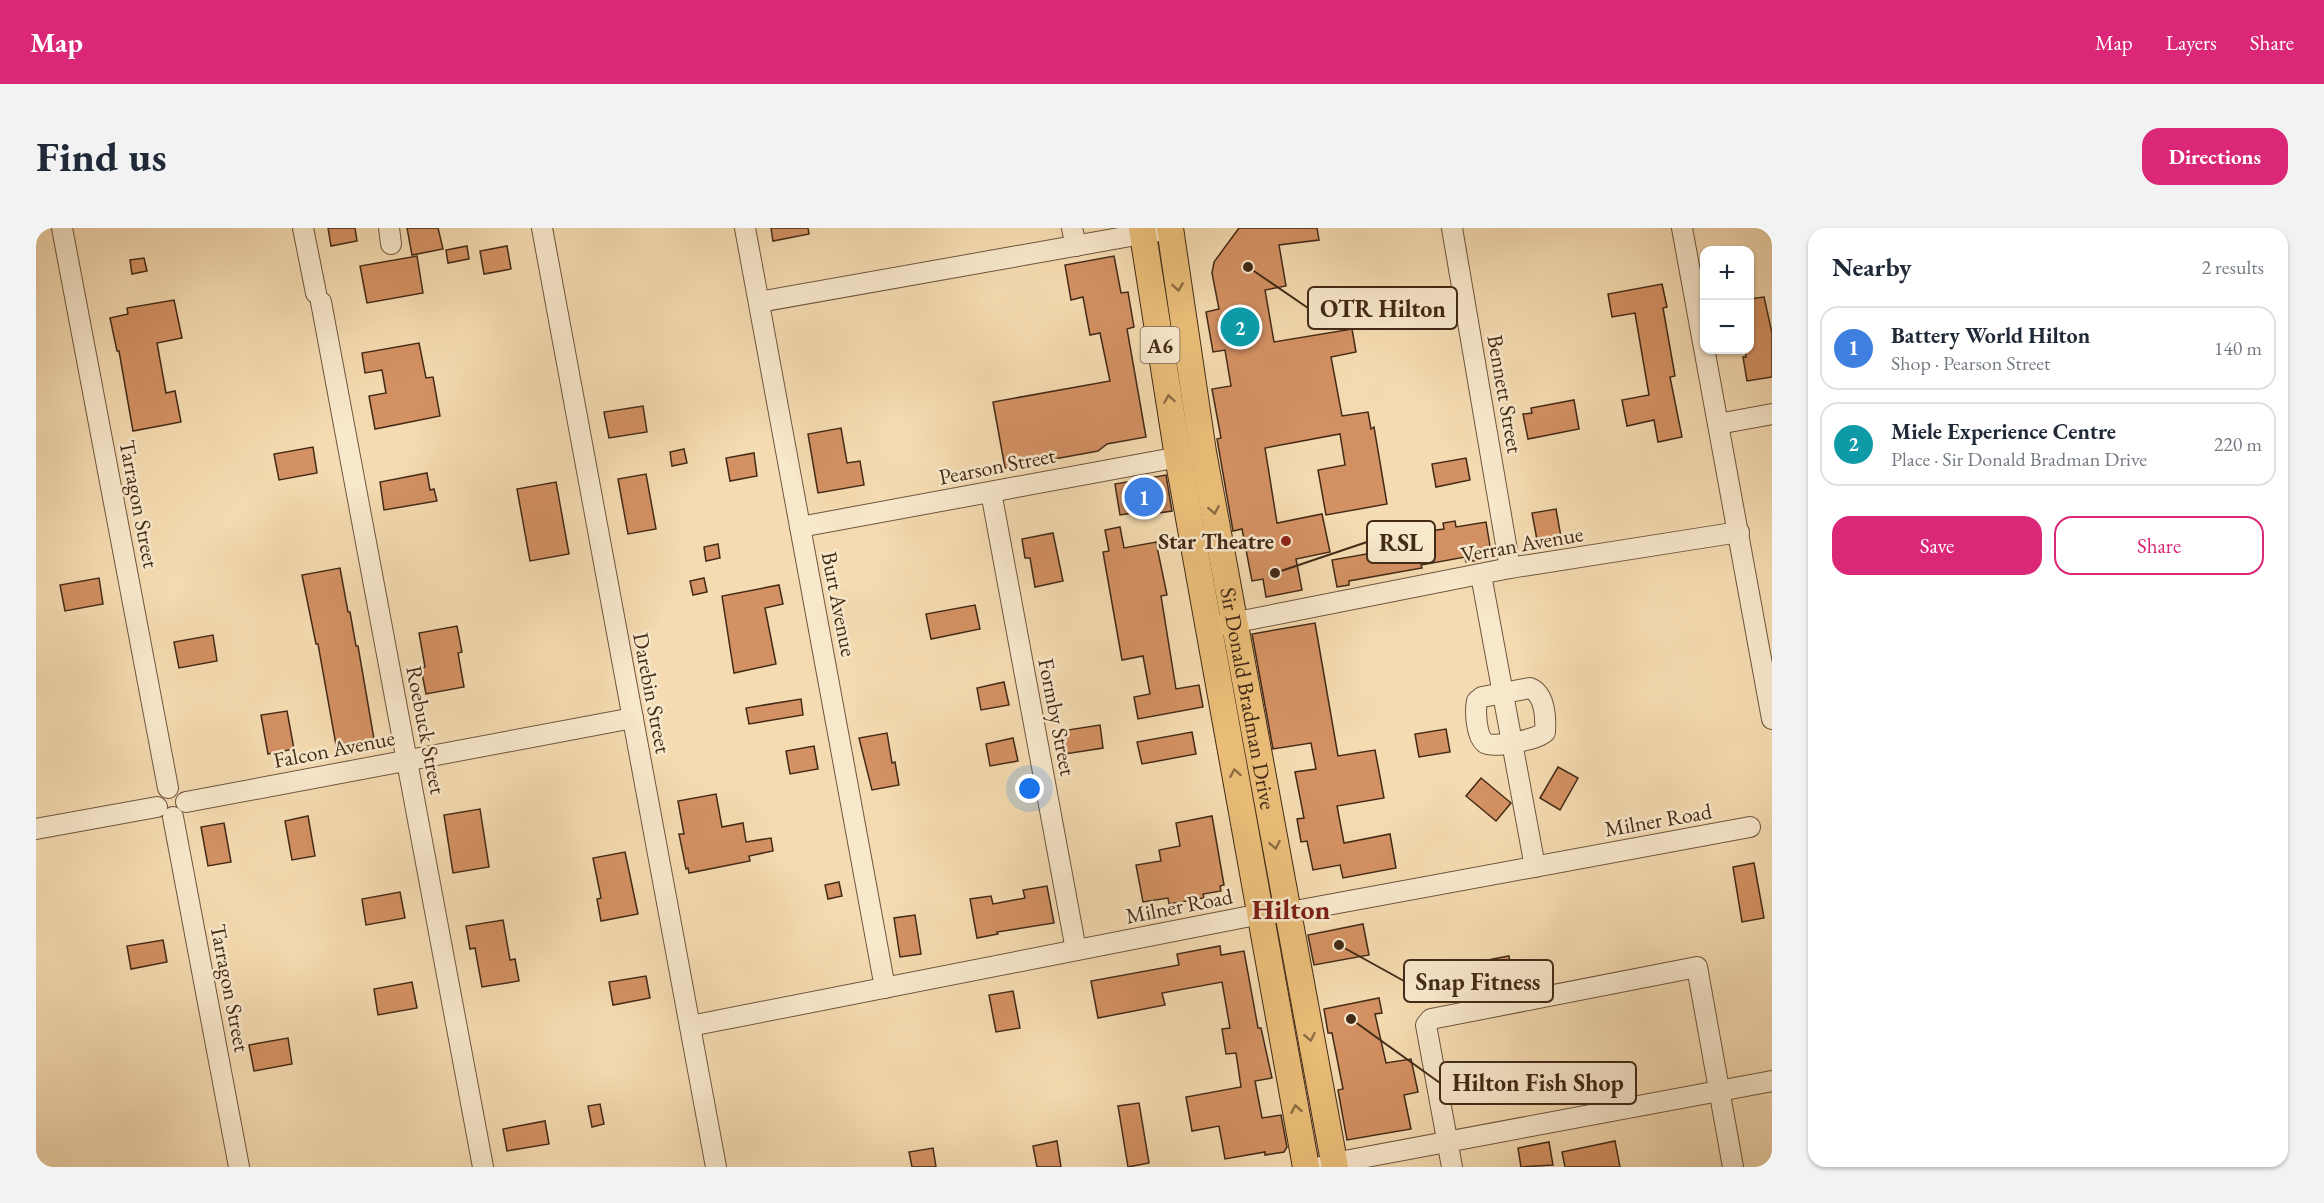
<!DOCTYPE html>
<html lang="en">
<head>
<meta charset="utf-8">
<style>
  body { margin:0; font-family:"EB Garamond",serif; background:#f2f2f3; color:#1f2937 }
  .controls { position:absolute; right:18px; top:18px; display:grid; overflow:hidden; border-radius:12px; box-shadow:0 2px 4px #0004 }
  .controls button { width:54px; height:54px; display:grid; place-items:center; padding:0; border:0; border-bottom:2px solid #e0e1e3; background:#fff; color:#1f2937; font:30px sans-serif }
  .you { position:absolute; left:994px; top:561px; width:21px; height:21px; margin:-15px; border:4px solid #fff; border-radius:50%; background:#1a73e8; box-shadow:0 0 0 9px #1a73e833 }
  .badge { display:grid; place-items:center; width:39px; height:39px; border-radius:50%; background:#db2777; color:#fff; font-size:20px; font-weight:700 }
  .pin { position:absolute; translate:-50% -50%; border:3px solid #fff; box-shadow:0 2px 6px #0006 }
  .list { margin:0; padding:0; list-style:none }
  h2 { display:flex; justify-content:space-between; align-items:center; height:78px; margin:0; padding:0 24px; font-size:26px }
  h2 small { font-size:20px; font-weight:400; color:#747a83 }
  .list li { display:grid; grid-template-columns:39px 1fr auto; gap:18px; align-items:center; box-sizing:border-box; height:84px; margin:0 12px 12px; padding:0 12px; border:2px solid #e0e1e3; border-radius:18px }
  .list b { display:block; font-size:22px; white-space:nowrap }
  .list p { margin:0; font-size:20px; white-space:nowrap; color:#747a83 }
  .list em { font-size:20px; font-style:normal; color:#747a83 }
  .actions { display:flex; gap:12px; padding:18px 24px }
  .actions a { flex:1; padding:14px 0; border:2px solid #db2777; border-radius:18px; text-align:center; font-size:21px; color:#db2777 }
  .actions .main { background:#db2777; color:#fff }
  .map { position:relative; flex:none; width:1736px; height:939px; overflow:hidden; border-radius:18px }
  header { display:flex; align-items:center; gap:36px; box-sizing:border-box; height:84px; padding:0 30px; background:#db2777; color:#fff }
  header strong { font-size:28px }
  nav { display:flex; gap:33px; margin-inline-start:auto; font-size:21px }
  .intro { display:flex; align-items:center; justify-content:space-between; box-sizing:border-box; height:144px; padding:0 36px }
  h1 { margin:0; font-size:42px }
  .button { padding:15px 27px; border-radius:18px; background:#db2777; color:#fff; font-size:21px; font-weight:700 }
  main { display:flex; gap:36px; padding:0 36px }
  aside { flex:1; background:#fff; border-radius:18px; box-shadow:0 2px 4px #0004 }
  .map>svg:first-child { display:block }
  .building { fill:#d49163; stroke:#422a17; stroke-width:1.5 }
  .lines { fill:none; stroke-linecap:round; stroke-linejoin:round }
  .minor-casing { stroke:#6f563e; stroke-width:22 }
  .major-casing { stroke:#422a17; stroke-width:28 }
  .minor { stroke:#f8e8cc; stroke-width:20 }
  .major { stroke:#eabe78; stroke-width:26 }
  .oneway { stroke:#8e6d43 }
  .poi-dot { fill:#8f2418; stroke:#f8e8cc; stroke-width:2 }
  .labels { text-anchor:middle; dominant-baseline:central; stroke-width:5; stroke-linejoin:round; paint-order:stroke }
  .shield { fill:#f8e8cc; stroke:#79634d; stroke-width:1.5 }
  .shield-label { font-size:21px; font-weight:bold; fill:#422a17 }
  .street-label { font-size:22px; fill:#422a17; stroke:#f8e8cc }
  .poi-label { font-size:22px; font-weight:bold; fill:#422a17; stroke:#f8e8cc; text-anchor:end }
  .district-label { font-size:28px; font-weight:bold; fill:#7a1f14; stroke:#f8e8cc }
  .leader { fill:none; stroke:#422a17; stroke-width:2 }
  .callout-dot { fill:#422a17; stroke:#f8e8cc; stroke-width:2 }
  .callout { fill:#f8e8cc; stroke:#422a17; stroke-width:2 }
  .callout-label { font-size:24px; text-anchor:middle; font-weight:bold; fill:#422a17 }
</style>
</head>
<body>
<header>
<strong>Map</strong>
<nav><a>Map</a><a>Layers</a><a>Share</a></nav>
</header>
<div class="intro"><h1>Find us</h1><a class="button">Directions</a></div>
<main>
<div class="map">
<svg width="1736" height="939" viewBox="0 0 1736 939">
  <rect width="100%" height="100%" fill="#f5dbb1"/>
  <filter id="stains"><feTurbulence type="fractalNoise" baseFrequency=".00333" numOctaves="4"/><feColorMatrix values="0 0 0 0 .2 0 0 0 0 .09 0 0 0 0 .02 0 0 0 .5 -.17"/></filter>
  <radialGradient id="worn" r=".72"><stop offset=".6" stop-color="#630" stop-opacity="0"/><stop offset="1" stop-color="#630" stop-opacity=".3"/></radialGradient>
  <g class="building">
    <path d="M292,0H319L321,13L295,18Z"/>
    <path d="M371,0H402L407,21L376,27Z"/>
    <path d="M735,0H772L773,6L737,13Z"/>
    <path d="M1203,0H1281L1283,12L1243,17L1250,58L1229,62L1238,114L1316,101L1320,124L1295,129L1306,188L1332,184L1335,201L1338,199L1351,276L1290,287L1282,242L1309,237L1304,206L1229,220L1241,295L1286,286L1294,324L1260,331L1266,362L1230,369L1227,351L1216,353L1206,301L1197,303L1181,211L1185,210L1176,161L1195,158L1189,122L1177,124L1170,84L1183,81L1176,45L1178,34Z"/>
    <path d="M431,18L433,31L412,35L410,22Z"/>
    <path d="M471,18L475,41L448,46L444,23Z"/>
    <path d="M381,28L387,65L331,75L324,38Z"/>
    <path d="M1078,28L1085,65L1092,64L1098,99L1091,101L1110,209L1071,216L1062,223L969,240L957,174L1074,153L1064,105L1054,107L1047,69L1035,72L1029,37Z"/>
    <path d="M108,30L111,43L96,46L94,32Z"/>
    <path d="M1626,56L1631,79L1627,80L1639,148L1634,149L1646,209L1622,214L1618,192L1591,198L1586,172L1613,167L1599,85L1576,89L1572,66Z"/>
    <path d="M1728,69L1736,105V149L1711,153L1707,129H1710L1709,122H1713V71Z"/>
    <path d="M138,72L146,110L121,115L130,165L139,163L145,194L97,203L83,123H81L74,90L92,86L91,80Z"/>
    <path d="M383,115L390,150L397,149L404,188L339,201L333,168L350,165L346,142L329,145L326,125Z"/>
    <path d="M1538,172L1543,201L1492,211L1487,186L1496,185L1495,180Z"/>
    <path d="M607,178L611,204L573,210L568,184Z"/>
    <path d="M805,200L811,235L824,233L828,257L782,265L772,206Z"/>
    <path d="M277,219L281,245L243,252L238,226Z"/>
    <path d="M648,221L651,235L636,238L634,224Z"/>
    <path d="M718,225L721,248L694,253L690,230Z"/>
    <path d="M1430,230L1434,252L1400,259L1396,236Z"/>
    <path d="M391,245L394,262L398,261L401,273L348,282L344,254Z"/>
    <path d="M610,246L620,301L592,306L582,251Z"/>
    <path d="M1130,247L1136,283L1116,286V282L1084,287L1079,256Z"/>
    <path d="M520,254L533,326L494,333L481,261Z"/>
    <path d="M1520,281L1525,309L1501,312L1496,285Z"/>
    <path d="M1419,293L1420,299L1450,294L1456,330L1430,334L1429,329L1385,337L1386,340L1313,353V357L1301,359L1296,332L1359,321L1358,314L1394,308L1393,303L1408,301L1407,295Z"/>
    <path d="M1084,299L1088,320L1120,314L1131,367L1125,368L1140,461L1163,457L1167,479L1102,491L1098,469L1114,466L1107,428L1086,432L1067,324L1073,323L1069,302Z"/>
    <path d="M1017,305L1027,353L999,359L994,330H989L986,311Z"/>
    <path d="M682,316L684,330L670,333L668,319Z"/>
    <path d="M304,340L312,384H314L320,418H322L338,511L300,517L282,416H280L266,347Z"/>
    <path d="M63,350L67,376L29,383L24,357Z"/>
    <path d="M668,350L671,364L657,367L654,353Z"/>
    <path d="M743,357L747,376L729,380L740,436L698,445L686,368Z"/>
    <path d="M939,377L944,401L895,411L890,386Z"/>
    <path d="M1279,395L1302,528L1339,522L1348,570L1301,578L1308,615L1354,606L1360,640L1307,650L1304,637L1277,642L1271,613L1265,614L1261,591L1268,590L1259,544L1280,541L1275,515L1237,521L1216,406Z"/>
    <path d="M421,398L426,424L422,425L428,459L390,466L385,440L389,439L383,405Z"/>
    <path d="M177,407L181,433L143,440L138,414Z"/>
    <path d="M968,454L973,477L945,482L941,460Z"/>
    <path d="M765,471L767,487L713,496L710,480Z"/>
    <path d="M251,483L258,521L232,526L225,487Z"/>
    <path d="M1064,497L1067,520L1029,526L1025,503Z"/>
    <path d="M1410,501L1414,524L1383,529L1379,506Z"/>
    <path d="M1156,504L1160,526L1106,536L1101,514Z"/>
    <path d="M851,505L856,535L859,534L863,557L836,562L823,510Z"/>
    <path d="M977,510L982,533L954,538L950,516Z"/>
    <path d="M778,518L782,541L754,546L750,523Z"/>
    <path d="M1522,539L1542,550L1524,582L1504,570Z"/>
    <path d="M1445,550L1475,575L1460,593L1430,568Z"/>
    <path d="M680,566L686,599L707,595L710,614L735,610L737,623L713,628L714,633L653,645L652,640L650,641L643,606H648L642,573Z"/>
    <path d="M444,581L453,639L417,645L408,587Z"/>
    <path d="M272,588L279,628L256,632L249,593Z"/>
    <path d="M1176,588L1188,657L1184,658L1185,663L1167,666L1168,670L1133,676L1132,670L1107,674L1100,637L1125,633L1123,622L1144,618L1140,595Z"/>
    <path d="M188,595L195,634L172,638L165,599Z"/>
    <path d="M589,624L602,686L565,693L561,671L565,670L557,630Z"/>
    <path d="M1718,635L1728,690L1706,694L1697,639Z"/>
    <path d="M803,654L806,668L792,671L789,657Z"/>
    <path d="M1011,658L1018,695L961,704L962,706L941,710L934,671L955,668L957,676L989,670L987,662Z"/>
    <path d="M364,664L369,690L330,697L326,671Z"/>
    <path d="M879,687L885,726L864,729L858,690Z"/>
    <path d="M467,692L474,732L479,731L483,753L446,759L439,720L434,721L430,698Z"/>
    <path d="M1327,696L1333,727L1278,737L1272,707Z"/>
    <path d="M127,712L131,734L95,741L91,718Z"/>
    <path d="M1184,718L1185,727L1208,723L1222,800H1225L1236,850L1219,853L1226,890L1245,887L1251,919L1248,924L1229,927V924L1189,931L1183,898L1156,903L1150,869L1205,859L1200,825L1190,826L1186,801L1194,800L1186,754L1126,765L1129,777L1062,790L1055,753L1143,737L1141,726Z"/>
    <path d="M1473,728L1475,741L1481,740L1483,753L1467,756L1469,764L1426,773L1425,762L1431,761L1430,756L1455,752L1451,732Z"/>
    <path d="M610,748L614,770L577,777L573,754Z"/>
    <path d="M376,754L381,780L342,787L338,761Z"/>
    <path d="M977,763L984,800L960,804L953,767Z"/>
    <path d="M1343,770L1346,785L1339,786L1350,835L1375,831L1382,864L1368,867L1375,901L1311,912L1302,862L1307,861L1296,805H1292L1288,781Z"/>
    <path d="M252,810L256,836L218,843L213,817Z"/>
    <path d="M1103,875L1113,935L1092,939L1082,878Z"/>
    <path d="M564,876L568,896L556,899L552,878Z"/>
    <path d="M509,893L513,916L471,923L467,901Z"/>
    <path d="M1021,913L1025,939H1001L997,918Z"/>
    <path d="M1579,913L1584,939H1529L1526,924Z"/>
    <path d="M1513,914L1517,937L1485,939L1482,920Z"/>
    <path d="M897,920L900,939H876L873,924Z"/>
  </g>
  <g class="lines">
    <g class="minor-casing">
      <g id="minor">
        <path d="M26,0L132,560"/>
        <path d="M267,0L280,65"/>
        <path d="M353,0L355,16"/>
        <path d="M506,0L680,939"/>
        <path d="M709,0L849,760"/>
        <path d="M1036,0L1040,18"/>
        <path d="M1416,0L1474,340"/>
        <path d="M1646,0L1736,491"/>
        <path d="M285,74L447,939"/>
        <path d="M723,74L1134,1"/>
        <path d="M1682,196L1736,186"/>
        <path d="M955,264L1040,722"/>
        <path d="M764,299L1154,227"/>
        <path d="M1445,347L1499,639"/>
        <path d="M1186,397L1474,340L1703,304"/>
        <path d="M1494,460C1509,466 1510,490 1509,504C1503,511 1457,521 1449,515C1440,508 1439,483 1441,473L1446,469Z"/>
        <path d="M150,574L597,490"/>
        <path d="M137,589L203,939"/>
        <path d="M0,601L121,579"/>
        <path d="M654,798L1225,686L1259,683L1714,599"/>
        <path d="M1285,939L1298,935L1736,853"/>
        <path d="M1416,939L1390,797L1395,791L1661,739L1697,939"/>
      </g>
    </g>
    <g class="major-casing">
      <g id="major">
        <path d="M1106,0L1142,229L1270,939"/>
        <path id="s1" d="M1134,0L1167,224L1299,939"/>
      </g>
    </g>
    <use href="#minor" class="minor"/>
    <use href="#major" class="major"/>
  </g>
  <defs><path id="oneway-chevron" d="M-2-3.5L2.5 0L-2 3.5" fill="none" stroke-width="1.6" stroke-linecap="round" stroke-linejoin="round" transform="scale(1.5)"/></defs>
  <g class="oneway">
    <use href="#oneway-chevron" transform="translate(1142 59) rotate(81)"/>
    <use href="#oneway-chevron" transform="translate(1133 171) rotate(-99)"/>
    <use href="#oneway-chevron" transform="translate(1178 282) rotate(80)"/>
    <use href="#oneway-chevron" transform="translate(1199 545) rotate(-100)"/>
    <use href="#oneway-chevron" transform="translate(1239 617) rotate(79)"/>
    <use href="#oneway-chevron" transform="translate(1274 809) rotate(79)"/>
    <use href="#oneway-chevron" transform="translate(1260 881) rotate(-100)"/>
  </g>
  <circle class="poi-dot" cx="1250" cy="313" r="6"/>
  <g class="labels">
    <rect class="shield" x="1104.5" y="99" width="39" height="36" rx="4.5"/>
    <g class="shield-label">
      <text x="1124" y="117">A6</text>
    </g>
    <g class="street-label">
      <text transform="translate(1469 166) rotate(80)">Bennett Street</text>
      <text transform="translate(961 238) rotate(-11)">Pearson Street</text>
      <text transform="translate(103 276) rotate(79)">Tarragon Street</text>
      <text transform="translate(1486 316) rotate(-10)">Verran Avenue</text>
      <text transform="translate(803 376) rotate(79)">Burt Avenue</text>
      <text transform="translate(616 465) rotate(79)">Darebin Street</text>
      <text stroke="none"><textPath href="#s1" startOffset="477">Sir Donald Bradman Drive</textPath></text>
      <text transform="translate(1021 489) rotate(79)">Formby Street</text>
      <text transform="translate(390 502) rotate(79)">Roebuck Street</text>
      <text transform="translate(298 521) rotate(-11)">Falcon Avenue</text>
      <text transform="translate(1622 592) rotate(-10)">Milner Road</text>
      <text transform="translate(1143 678) rotate(-11)">Milner Road</text>
      <text transform="translate(194 760) rotate(79)">Tarragon Street</text>
    </g>
    <g class="poi-label">
      <text x="1238" y="313">Star Theatre</text>
    </g>
    <g class="district-label">
      <text x="1255" y="681">Hilton</text>
    </g>
  </g>
  <path class="leader" d="M1212 39L1272 80M1239 345L1331 314M1303 717L1368 753M1315 791L1404 855"/>
  <g class="callout-dot">
    <circle cx="1212" cy="39" r="6"/>
    <circle cx="1239" cy="345" r="6"/>
    <circle cx="1303" cy="717" r="6"/>
    <circle cx="1315" cy="791" r="6"/>
  </g>
  <g class="callout">
    <rect x="1272" y="59" width="149" height="42" rx="6"/>
    <rect x="1331" y="293" width="68" height="42" rx="6"/>
    <rect x="1368" y="732" width="149" height="42" rx="6"/>
    <rect x="1404" y="834" width="196" height="42" rx="6"/>
  </g>
  <g class="callout-label">
    <text x="1347" y="89">OTR Hilton</text>
    <text x="1365" y="323">RSL</text>
    <text x="1442" y="762">Snap Fitness</text>
    <text x="1502" y="863">Hilton Fish Shop</text>
  </g>
  <rect width="100%" height="100%" filter="url(#stains)"/>
  <rect width="100%" height="100%" fill="url(#worn)"/>
</svg>
<div class="controls">
<button>+</button>
<button>−</button>
</div>
<div class="you"></div>
<div class="pin badge" style="left:1108px;top:269px;background:#3f7fe0">1</div>
<div class="pin badge" style="left:1204px;top:99px;background:#0f9aa8">2</div>
</div>
<aside>
<h2>Nearby<small>2 results</small></h2>
<ul class="list">
<li><span class="badge" style="background:#3f7fe0">1</span><div><b>Battery World Hilton</b><p>Shop · Pearson Street</p></div><em>140 m</em></li>
<li><span class="badge" style="background:#0f9aa8">2</span><div><b>Miele Experience Centre</b><p>Place · Sir Donald Bradman Drive</p></div><em>220 m</em></li>
</ul>
<div class="actions"><a class="main">Save</a><a>Share</a></div>
</aside>
</main>
</body>
</html>
